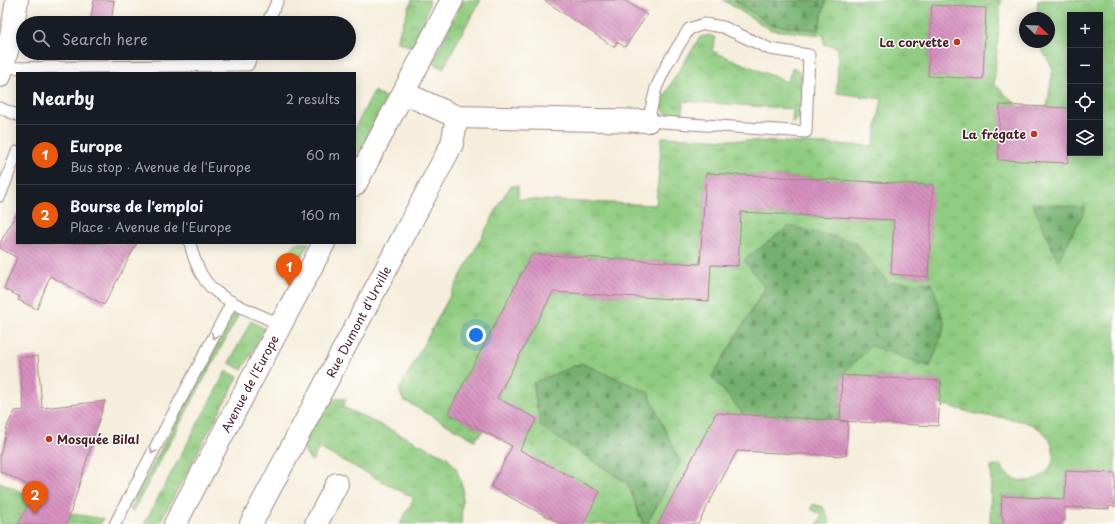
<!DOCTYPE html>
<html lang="en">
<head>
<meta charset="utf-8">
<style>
  body { margin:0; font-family:"Playpen Sans",sans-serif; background:#20242c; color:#f1f3f6 }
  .controls { position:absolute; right:12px; top:12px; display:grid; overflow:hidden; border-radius:0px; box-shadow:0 2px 10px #0003 }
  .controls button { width:36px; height:36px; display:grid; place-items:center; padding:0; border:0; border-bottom:1px solid #363941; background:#171b24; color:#f1f3f6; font:20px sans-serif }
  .compass { position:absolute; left:1019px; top:12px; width:36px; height:36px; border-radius:50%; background:#171b24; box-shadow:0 2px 10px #0003; rotate:113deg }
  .you { position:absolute; left:476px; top:335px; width:14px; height:14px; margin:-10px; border:3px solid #fff; border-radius:50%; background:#1a73e8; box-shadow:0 0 0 6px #1a73e833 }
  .badge { display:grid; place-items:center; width:26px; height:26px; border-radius:50%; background:#ea580c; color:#fff; font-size:13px; font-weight:700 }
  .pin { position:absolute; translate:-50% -33px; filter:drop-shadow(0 1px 2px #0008) }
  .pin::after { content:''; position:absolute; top:21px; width:14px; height:12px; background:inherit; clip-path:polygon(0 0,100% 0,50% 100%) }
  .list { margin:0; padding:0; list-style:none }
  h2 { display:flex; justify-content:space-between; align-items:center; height:52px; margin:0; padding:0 16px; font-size:17px }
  h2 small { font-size:13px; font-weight:400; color:#9ea1a6 }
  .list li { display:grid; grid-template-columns:26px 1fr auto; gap:12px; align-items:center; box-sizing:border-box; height:60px; padding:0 16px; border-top:1px solid #363941 }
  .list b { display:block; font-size:15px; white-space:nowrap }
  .list p { margin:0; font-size:13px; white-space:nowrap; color:#9ea1a6 }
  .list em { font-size:13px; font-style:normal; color:#9ea1a6 }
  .icon { flex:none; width:22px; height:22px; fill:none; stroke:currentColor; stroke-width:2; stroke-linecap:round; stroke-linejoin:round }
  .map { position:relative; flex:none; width:1115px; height:524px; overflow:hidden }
  .search { position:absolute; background:#171b24; box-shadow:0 2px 10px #0003; left:16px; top:16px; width:340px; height:44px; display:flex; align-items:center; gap:10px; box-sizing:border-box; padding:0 14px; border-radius:22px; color:#9ea1a6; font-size:15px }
  .panel { position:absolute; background:#171b24; box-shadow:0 2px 10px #0003; left:16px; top:72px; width:340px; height:172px; border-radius:0px }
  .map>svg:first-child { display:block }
  .grass { fill:url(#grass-tufts); stroke:#6d7656; fill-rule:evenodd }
  .forest { fill:url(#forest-firs); stroke:#5f684d }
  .building { fill:url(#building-back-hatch) }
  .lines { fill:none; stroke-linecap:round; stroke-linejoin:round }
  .service-casing { stroke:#a08684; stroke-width:13 }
  .minor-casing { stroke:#a08684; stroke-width:24 }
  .tertiary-casing { stroke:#a08684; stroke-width:24 }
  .service { stroke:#fff; stroke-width:11 }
  .minor { stroke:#fff; stroke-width:22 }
  .tertiary { stroke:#fff; stroke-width:22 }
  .oneway { stroke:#ae9aa0 }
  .poi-dot { fill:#c8321e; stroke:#fdfcf7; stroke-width:1.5 }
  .labels { text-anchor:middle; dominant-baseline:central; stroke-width:3; stroke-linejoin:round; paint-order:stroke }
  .poi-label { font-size:12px; font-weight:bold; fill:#4a1f2b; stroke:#fdfcf7; text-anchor:end }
  .street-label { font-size:12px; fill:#4a1f2b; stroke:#fdfcf7 }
</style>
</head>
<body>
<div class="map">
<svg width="1115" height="524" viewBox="0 0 1115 524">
  <defs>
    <pattern id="grass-tufts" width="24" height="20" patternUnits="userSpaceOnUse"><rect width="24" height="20" fill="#90cc81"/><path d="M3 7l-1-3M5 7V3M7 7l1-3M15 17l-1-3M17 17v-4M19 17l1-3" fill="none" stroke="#78a56a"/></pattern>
    <pattern id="forest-firs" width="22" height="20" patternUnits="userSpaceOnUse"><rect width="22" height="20" fill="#74b06f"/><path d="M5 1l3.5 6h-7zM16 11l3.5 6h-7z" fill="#618f5b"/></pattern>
    <pattern id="building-back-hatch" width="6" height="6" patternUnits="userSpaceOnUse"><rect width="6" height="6" fill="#d690bf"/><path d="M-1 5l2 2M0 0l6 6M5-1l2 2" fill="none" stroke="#b0759b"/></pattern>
  </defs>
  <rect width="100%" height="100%" fill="#fdfcf7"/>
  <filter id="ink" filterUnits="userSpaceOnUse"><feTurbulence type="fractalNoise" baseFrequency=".025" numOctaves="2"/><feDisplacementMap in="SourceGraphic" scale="8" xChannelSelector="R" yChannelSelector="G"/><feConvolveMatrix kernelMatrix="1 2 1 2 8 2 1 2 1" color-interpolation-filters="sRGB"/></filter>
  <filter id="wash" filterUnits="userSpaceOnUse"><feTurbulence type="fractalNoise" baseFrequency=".012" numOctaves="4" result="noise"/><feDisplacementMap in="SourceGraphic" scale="16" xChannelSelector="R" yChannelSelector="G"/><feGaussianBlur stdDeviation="0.9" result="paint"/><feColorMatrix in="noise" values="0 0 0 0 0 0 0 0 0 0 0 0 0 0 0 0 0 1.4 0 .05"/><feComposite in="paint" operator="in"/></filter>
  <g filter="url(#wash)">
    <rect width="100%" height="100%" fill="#f5eedc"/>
    <g class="grass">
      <path d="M412,0H430L422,32L414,48L396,41Z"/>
      <path d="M463,0H481L459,38L443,69L432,63Z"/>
      <path d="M723,0H734L771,25L818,30L826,0H1001L994,84L1018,106L1047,107L1053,69L1037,42H1049V18H1037L1038,0H1115V473H1106V476L1088,475V472L1066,471L1065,499L1002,496L1001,515L1003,516V524H990L991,467L1000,465C1019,499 1067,473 1050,441C1037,417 1004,419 981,415C967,412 953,407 940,404L941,381L842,375L871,346L888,282L854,242L765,288L712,377L744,415L716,414L658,524H647L680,462L540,426L628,484L643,524H583L520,450L537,419L497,398L553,292L709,301L711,265L738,266L741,212L894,220L891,274L928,277L932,185L706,173L700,264L532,254L448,413L483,431L475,440L403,400L399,390L505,194L511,186H518V199L656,205L662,137L873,146L882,99L837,93L838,48L824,44V35L771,30ZM932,6H951L948,77L928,76ZM1070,15H1100V153H1070Z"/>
      <path d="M709,35L716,38L712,51L787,82L793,67C796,69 799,71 801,73C807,82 803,109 800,118L792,123L793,109L684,101L682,118C670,117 664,116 661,103L672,82L700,37Z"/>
      <path d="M374,91L388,99L355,159V128Z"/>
      <path d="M295,243H309L301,257L290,252Z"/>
      <path d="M237,313L239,314L133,511L129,509L233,315Z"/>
      <path d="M251,321L265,329L242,370L229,363Z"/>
      <path d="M226,371L238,377L159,524H144Z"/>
      <path d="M339,398L346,399L343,407L447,457L456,468L463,488L461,524H400L414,498L319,448L312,461C307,458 304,450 304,444C304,441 317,413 320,410C325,404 331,401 339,398Z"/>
      <path d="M0,482L64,512L103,519L100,524H0Z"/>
      <path d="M813,504L823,507L830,522L829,524H818L822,515L811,509Z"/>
    </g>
    <g class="forest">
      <path d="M734,0H826L818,30L771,25Z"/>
      <path d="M1032,203L1086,208L1058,261Z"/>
      <path d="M789,226L854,242L888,282L932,283L945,326L930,367L871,346L842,375L840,421L744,415L712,377L765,288L744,260Z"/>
      <path d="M581,363L648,392L680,462L647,524H643L628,484L540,426L533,383Z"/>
    </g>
    <g id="blocks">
      <g class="building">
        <path d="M94,0H114L111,23H90Z"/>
        <path d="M544,0H624L647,15L625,47L617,42L614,47Z"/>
        <path d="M932,5L986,8L983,79L928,76Z"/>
        <path d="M1000,105L1070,108L1068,163L998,160Z"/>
        <path d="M706,173L933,185L928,277L891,274L894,220L741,212L738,266L711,265L709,301L553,292L497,398L537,419L520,450L600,492L583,524H561L491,487L512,446L448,413L532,254L700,264Z"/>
        <path d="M17,213V243H137L104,305L50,276L37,309L18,300L20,297L4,289L17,258L0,248V243Z"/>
        <path d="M38,356L42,408L105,401L67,524H18L36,489L0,471V455L8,424L15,411L24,410L19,358Z"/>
        <path d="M842,375L941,381L938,426L840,421Z"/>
        <path d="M716,413L848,421L846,456L737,451L698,524H658Z"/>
        <path d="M1066,471L1115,473V507L1109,506V509L1065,507V519H1063L1062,524H1003V516L1001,515L1002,496L1065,499Z"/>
      </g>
    </g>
  </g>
  <g filter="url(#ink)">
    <use href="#blocks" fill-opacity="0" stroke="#a08684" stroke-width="1"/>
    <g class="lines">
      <g class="service-casing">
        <g id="service">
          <path d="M267,23L278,0"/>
          <path d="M704,24L723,27L770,49L809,55L806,132L648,121L656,88L667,64L689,29Z"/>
          <path d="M2,68L248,65L253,53"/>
          <path d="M0,108L17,115"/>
          <path d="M0,196L17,152"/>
          <path d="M190,243C193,258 201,279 213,289C229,304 261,315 281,325"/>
          <path d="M115,524L232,302"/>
        </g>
      </g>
      <g class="minor-casing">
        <g id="minor">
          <path d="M0,76L11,36L17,0"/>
          <path d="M404,93L457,117L648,121"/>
          <path id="s1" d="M251,524L439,169L452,144L457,117"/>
          <path d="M316,524L337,484"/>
        </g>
      </g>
      <g class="tertiary-casing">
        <g id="tertiary">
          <path d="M355,185L452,0"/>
          <path id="s2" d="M175,524L324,243"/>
        </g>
      </g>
      <use href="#service" class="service"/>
      <use href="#minor" class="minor"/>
      <use href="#tertiary" class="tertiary"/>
    </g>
    <defs><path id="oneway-chevron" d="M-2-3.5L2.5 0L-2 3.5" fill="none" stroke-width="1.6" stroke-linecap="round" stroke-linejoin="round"/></defs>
    <g class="oneway">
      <use href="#oneway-chevron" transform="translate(214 336) rotate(118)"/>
      <use href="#oneway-chevron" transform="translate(153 451) rotate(118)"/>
    </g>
  </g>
  <g class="poi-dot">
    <circle cx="957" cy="42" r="4"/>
    <circle cx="1034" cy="134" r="4"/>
    <circle cx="49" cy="439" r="4"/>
  </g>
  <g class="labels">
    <g class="poi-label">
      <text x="949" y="42">La corvette</text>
      <text x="1026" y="134">La frégate</text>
      <text x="57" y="439" text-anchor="start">Mosquée Bilal</text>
    </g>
    <g class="street-label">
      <text stroke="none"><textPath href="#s1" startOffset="229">Rue Dumont d'Urville</textPath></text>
      <text stroke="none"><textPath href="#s2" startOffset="159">Avenue de l'Europe</textPath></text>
    </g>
  </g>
</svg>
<div class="controls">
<button>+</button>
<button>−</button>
<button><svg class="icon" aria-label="locate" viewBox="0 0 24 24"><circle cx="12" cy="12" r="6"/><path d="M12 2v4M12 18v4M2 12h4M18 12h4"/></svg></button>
<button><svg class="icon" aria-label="layers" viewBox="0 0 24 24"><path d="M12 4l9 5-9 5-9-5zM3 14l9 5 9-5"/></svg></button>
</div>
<svg class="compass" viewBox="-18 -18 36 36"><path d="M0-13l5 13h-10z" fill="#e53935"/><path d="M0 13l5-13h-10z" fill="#9ea1a6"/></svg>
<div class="you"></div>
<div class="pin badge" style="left:289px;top:286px">1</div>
<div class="pin badge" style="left:35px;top:514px">2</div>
<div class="search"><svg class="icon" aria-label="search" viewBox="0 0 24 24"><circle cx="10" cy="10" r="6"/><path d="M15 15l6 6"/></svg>Search here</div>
<section class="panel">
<h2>Nearby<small>2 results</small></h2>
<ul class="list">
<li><span class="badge">1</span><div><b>Europe</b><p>Bus stop · Avenue de l'Europe</p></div><em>60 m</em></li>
<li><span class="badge">2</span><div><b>Bourse de l'emploi</b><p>Place · Avenue de l'Europe</p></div><em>160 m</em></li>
</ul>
</section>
</div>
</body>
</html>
